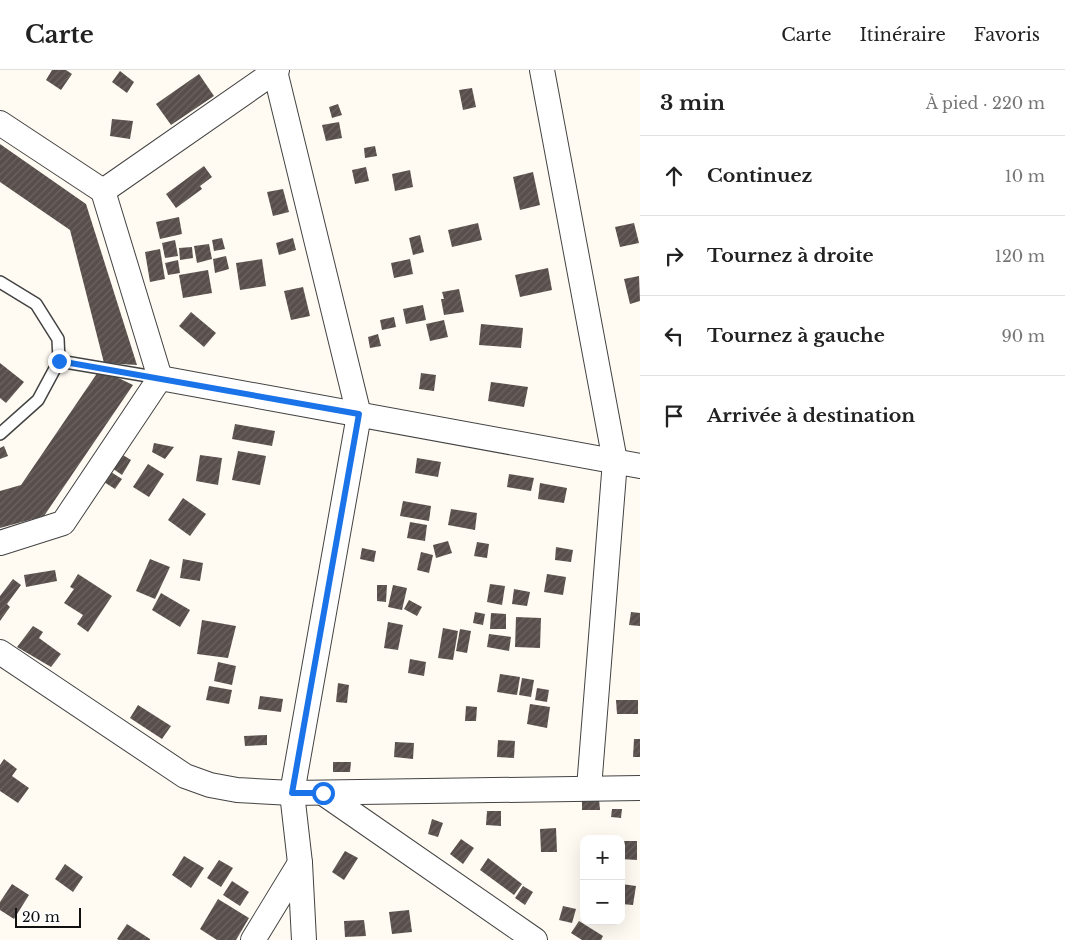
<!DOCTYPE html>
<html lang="fr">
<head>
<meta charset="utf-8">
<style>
  body { margin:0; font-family:"Libre Baskerville",serif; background:#f2f2f2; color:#222 }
  .controls { position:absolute; right:15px; bottom:15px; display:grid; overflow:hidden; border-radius:10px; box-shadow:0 5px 20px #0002 }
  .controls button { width:45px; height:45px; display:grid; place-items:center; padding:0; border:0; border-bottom:1px solid #e0e0e0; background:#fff; color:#222; font:25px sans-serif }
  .scale { position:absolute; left:15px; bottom:12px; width:66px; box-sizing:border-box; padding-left:5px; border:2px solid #101010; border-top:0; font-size:14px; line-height:18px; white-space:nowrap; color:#101010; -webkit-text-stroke:4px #fff; paint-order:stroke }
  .stop { position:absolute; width:15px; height:15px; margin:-11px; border:4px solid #1a73e8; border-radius:50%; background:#fff }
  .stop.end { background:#1a73e8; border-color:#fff; box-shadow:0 1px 5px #0008 }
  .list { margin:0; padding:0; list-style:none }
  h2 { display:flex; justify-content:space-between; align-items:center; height:65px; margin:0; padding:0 20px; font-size:21px }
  h2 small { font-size:16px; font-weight:400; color:#767676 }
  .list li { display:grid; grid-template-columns:32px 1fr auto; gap:15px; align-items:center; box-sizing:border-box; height:80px; padding:0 20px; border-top:1px solid #e0e0e0 }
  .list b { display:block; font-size:19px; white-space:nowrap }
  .list em { font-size:16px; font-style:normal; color:#767676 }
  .icon { flex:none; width:28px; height:28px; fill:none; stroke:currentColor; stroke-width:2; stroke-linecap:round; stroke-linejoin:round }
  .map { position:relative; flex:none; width:640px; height:870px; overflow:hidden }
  header { display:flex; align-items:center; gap:30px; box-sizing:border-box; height:70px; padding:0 25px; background:#fff; border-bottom:1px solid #e0e0e0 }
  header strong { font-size:24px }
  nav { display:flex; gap:28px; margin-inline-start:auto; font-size:18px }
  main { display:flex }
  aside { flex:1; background:#fff }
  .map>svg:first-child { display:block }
  .building { fill:url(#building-hatch) }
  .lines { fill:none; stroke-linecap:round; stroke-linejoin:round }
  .lane-casing { stroke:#434343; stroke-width:14 }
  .street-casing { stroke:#434343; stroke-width:26 }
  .lane { stroke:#fff; stroke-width:11 }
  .street { stroke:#fff; stroke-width:24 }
  .route { stroke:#1a73e8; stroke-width:6 }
</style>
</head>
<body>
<header>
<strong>Carte</strong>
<nav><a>Carte</a><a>Itinéraire</a><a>Favoris</a></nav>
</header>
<main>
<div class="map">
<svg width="640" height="870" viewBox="0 0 640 870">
  <defs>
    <pattern id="building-hatch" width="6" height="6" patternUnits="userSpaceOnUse" patternTransform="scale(1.25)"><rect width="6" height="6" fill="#584f4c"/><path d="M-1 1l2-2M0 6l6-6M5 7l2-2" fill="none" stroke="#6b6461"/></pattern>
  </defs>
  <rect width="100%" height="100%" fill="#fffbf2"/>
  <g class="building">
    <path d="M52,0H66L72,4L61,20L46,10Z"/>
    <path d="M120,1L134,12L127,23L112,12Z"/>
    <path d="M199,4L214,26L171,55L156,34Z"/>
    <path d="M472,18L476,37L463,40L459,20Z"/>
    <path d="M338,34L342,45L332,48L329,37Z"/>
    <path d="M112,49L133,51L130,69L110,66Z"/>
    <path d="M339,52L342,68L326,71L322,55Z"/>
    <path d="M0,74L86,134L137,295L104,293L70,160L0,112Z"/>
    <path d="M375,76L377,86L365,88L364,78Z"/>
    <path d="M204,96L212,107L200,116L202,119L176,138L166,124Z"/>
    <path d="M366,97L369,111L355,114L352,100Z"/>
    <path d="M410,100L413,117L395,121L392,104Z"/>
    <path d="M533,102L540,135L520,140L513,107Z"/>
    <path d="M283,119L289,142L273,146L267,122Z"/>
    <path d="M179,147L182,164L160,169L156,152Z"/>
    <path d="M478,153L482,170L452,177L448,160Z"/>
    <path d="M634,153L639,173L620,177L615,157Z"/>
    <path d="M420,165L424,182L413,185L409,168Z"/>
    <path d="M222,168L225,179L214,181L212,170Z"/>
    <path d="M293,168L296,180L279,185L276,173Z"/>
    <path d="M175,170L178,186L165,188L162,173Z"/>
    <path d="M209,174L212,189L197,193L194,176Z"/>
    <path d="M192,177L193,188L180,190L179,178Z"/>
    <path d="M160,179L165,209L150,212L145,182Z"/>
    <path d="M226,186L229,199L215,203L213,189Z"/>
    <path d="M262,189L266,216L240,220L236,193Z"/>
    <path d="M410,189L413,204L394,208L391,193Z"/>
    <path d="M178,190L180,203L168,205L165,193Z"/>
    <path d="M548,198L552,220L520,227L515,205Z"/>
    <path d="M208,200L212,223L183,228L179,205Z"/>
    <path d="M639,206L640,231L630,234L624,209Z"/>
    <path d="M303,217L310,246L291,250L284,221Z"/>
    <path d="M459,219L464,242L444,245L441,229H444L442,222Z"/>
    <path d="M423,235L426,250L406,254L403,239Z"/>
    <path d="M191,242L216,263L204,277L179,256Z"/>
    <path d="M394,247L396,257L382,260L380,250Z"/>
    <path d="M444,250L448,267L430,271L426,254Z"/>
    <path d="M481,254L523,258L521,278L479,275Z"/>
    <path d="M378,264L381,276L370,278L368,267Z"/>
    <path d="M0,293L24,312L6,333L0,328Z"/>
    <path d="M100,299L133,315L44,446L0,458V421L21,415Z"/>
    <path d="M421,303L436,305L434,321L419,319Z"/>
    <path d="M491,312L528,317L524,337L488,331Z"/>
    <path d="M235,354L275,361L272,376L232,369Z"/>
    <path d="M154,373L174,377L165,389L152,382Z"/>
    <path d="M4,376L8,386L0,389V378Z"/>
    <path d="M238,381L266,386L260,415L232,410Z"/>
    <path d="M118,382L131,390L122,405L109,396Z"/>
    <path d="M200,385L222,388L218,415L196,411Z"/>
    <path d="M417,388L441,392L438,407L415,403Z"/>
    <path d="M148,394L164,404L149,427L133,417Z"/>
    <path d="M111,402L122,409L115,419L104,412Z"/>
    <path d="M509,404L534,408L531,421L507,417Z"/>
    <path d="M540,413L567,418L564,433L538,429Z"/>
    <path d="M183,428L206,444L190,466L168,450Z"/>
    <path d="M403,431L431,436L429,451L400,446Z"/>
    <path d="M451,439L477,443L475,460L448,455Z"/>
    <path d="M410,452L427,455L425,471L407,468Z"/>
    <path d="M448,471L452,483L436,488L433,475Z"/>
    <path d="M477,472L489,474L487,488L474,486Z"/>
    <path d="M556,477L573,480L571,492L555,490Z"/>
    <path d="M362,478L376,481L374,492L360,489Z"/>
    <path d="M421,482L433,485L429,503L417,500Z"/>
    <path d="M150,489L170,497L155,529L136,521Z"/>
    <path d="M183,489L203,493L200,511L180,508Z"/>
    <path d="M55,500L57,511L26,517L24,505Z"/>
    <path d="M78,504L112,526L88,562L77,554L83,545L64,533L74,519L70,517Z"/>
    <path d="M547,504L566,507L563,525L544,522Z"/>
    <path d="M13,509L21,515L7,534L10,537L0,551V526Z"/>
    <path d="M490,514L505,516L502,535L487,532Z"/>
    <path d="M377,515H387L386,532L377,531Z"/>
    <path d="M393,515L407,518L402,540L388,537Z"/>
    <path d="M514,519L530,522L527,536L512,534Z"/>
    <path d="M161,523L190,540L180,557L152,540Z"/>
    <path d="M409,530L422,537L417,546L404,539Z"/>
    <path d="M475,542L485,544L483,555L473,553Z"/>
    <path d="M631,542L640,543V556L629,555Z"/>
    <path d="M491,543L506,544V559H490Z"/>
    <path d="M516,547L541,548L540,578L515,577Z"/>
    <path d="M202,550L236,556L228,588L197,584Z"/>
    <path d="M388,552L403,555L398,580L384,578Z"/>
    <path d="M33,556L43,562L39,568L61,584L51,597L17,577Z"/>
    <path d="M443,558L458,561L453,590L438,588Z"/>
    <path d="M460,559L471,561L467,583L456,581Z"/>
    <path d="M489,564L511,567L509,581L487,577Z"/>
    <path d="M410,589L426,592L424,606L408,603Z"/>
    <path d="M218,592L236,596L232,615L214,611Z"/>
    <path d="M500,604L520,607L517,625L497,622Z"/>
    <path d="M522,608L534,610L531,627L519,625Z"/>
    <path d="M338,613L349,615L347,633L336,632Z"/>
    <path d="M209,616L232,620L229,634L206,630Z"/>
    <path d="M537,618L549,620L547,632L535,630Z"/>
    <path d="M260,626L283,629L281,642L258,639Z"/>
    <path d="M616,630H638V644H617Z"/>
    <path d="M530,634L550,637L547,658L527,654Z"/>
    <path d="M138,635L171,656L162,669L130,648Z"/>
    <path d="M466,636L477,637L476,651H465Z"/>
    <path d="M267,665V675L245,676L244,666Z"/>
    <path d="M634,669H640V687H633Z"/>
    <path d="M498,670L515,671L514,688L497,687Z"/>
    <path d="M395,672L414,673L413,689L394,687Z"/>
    <path d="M4,689L17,699L12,706L29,718L18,733L0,721V695Z"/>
    <path d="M333,692H351L350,702H333Z"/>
    <path d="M582,729H599L600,740H582Z"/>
    <path d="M612,739H622L621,748L611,747Z"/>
    <path d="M487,741H501V756L486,755Z"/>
    <path d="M432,749L443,753L438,767L428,764Z"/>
    <path d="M556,758L557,782H541L540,759Z"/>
    <path d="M461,769L474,778L463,794L450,784Z"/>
    <path d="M621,771H637V790L621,789Z"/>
    <path d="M345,781L358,788L344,810L332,802Z"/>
    <path d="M184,786L204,798L191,818L172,805Z"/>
    <path d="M488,788L522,814L514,825L480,800Z"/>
    <path d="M219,790L233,798L221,817L207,808Z"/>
    <path d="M65,794L83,807L73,822L55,809Z"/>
    <path d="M232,811L249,822L240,836L223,825Z"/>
    <path d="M12,814L29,825L14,849L0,840V832Z"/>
    <path d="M622,814L636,816L633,835L621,834Z"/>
    <path d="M523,816L533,822L525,835L515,828Z"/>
    <path d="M218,829L249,848L236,870H217L200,859Z"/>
    <path d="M563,836L576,839L572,853L559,850Z"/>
    <path d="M409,840L412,862L392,864L389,842Z"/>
    <path d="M364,850L366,866L345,867L344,851Z"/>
    <path d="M579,851L603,866L601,870H582L571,863Z"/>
    <path d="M127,854L150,869V870H119L117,869Z"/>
  </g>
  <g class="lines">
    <g class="lane-casing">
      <g id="lane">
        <path d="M0,212L36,234L58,269L59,291L38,330L0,364"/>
        <path d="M59,291L160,308"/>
      </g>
    </g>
    <g class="street-casing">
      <g id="street">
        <path d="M273,0L275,1L359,345L292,723L300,793L304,870"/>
        <path d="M542,0L615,391L589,718"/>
        <path d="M0,53L103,121L160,308L63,453L0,473"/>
        <path d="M103,121L277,0"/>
        <path d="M160,308L640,396"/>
        <path d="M0,582L185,706L210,715L237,720L292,723L640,718"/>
        <path d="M323,723L535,870"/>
        <path d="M253,870L300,793"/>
      </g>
    </g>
    <use href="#lane" class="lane"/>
    <use href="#street" class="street"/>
  </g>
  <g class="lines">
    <path class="route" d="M59,291L359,344L292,723H323"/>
  </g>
</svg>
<div class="controls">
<button>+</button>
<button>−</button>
</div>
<div class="scale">20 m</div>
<div class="stop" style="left:323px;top:723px"></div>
<div class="stop end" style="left:59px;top:291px"></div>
</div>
<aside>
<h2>3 min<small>À pied · 220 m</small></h2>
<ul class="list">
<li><svg class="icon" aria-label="ahead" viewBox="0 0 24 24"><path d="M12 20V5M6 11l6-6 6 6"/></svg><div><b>Continuez</b></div><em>10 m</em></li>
<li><svg class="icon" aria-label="right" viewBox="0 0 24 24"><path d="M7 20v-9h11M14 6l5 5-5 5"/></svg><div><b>Tournez à droite</b></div><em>120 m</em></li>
<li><svg class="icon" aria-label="left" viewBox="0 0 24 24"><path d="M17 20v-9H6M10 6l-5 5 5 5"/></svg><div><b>Tournez à gauche</b></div><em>90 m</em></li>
<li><svg class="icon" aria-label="arrive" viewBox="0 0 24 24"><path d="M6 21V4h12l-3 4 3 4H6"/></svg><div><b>Arrivée à destination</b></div></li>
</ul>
</aside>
</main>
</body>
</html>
